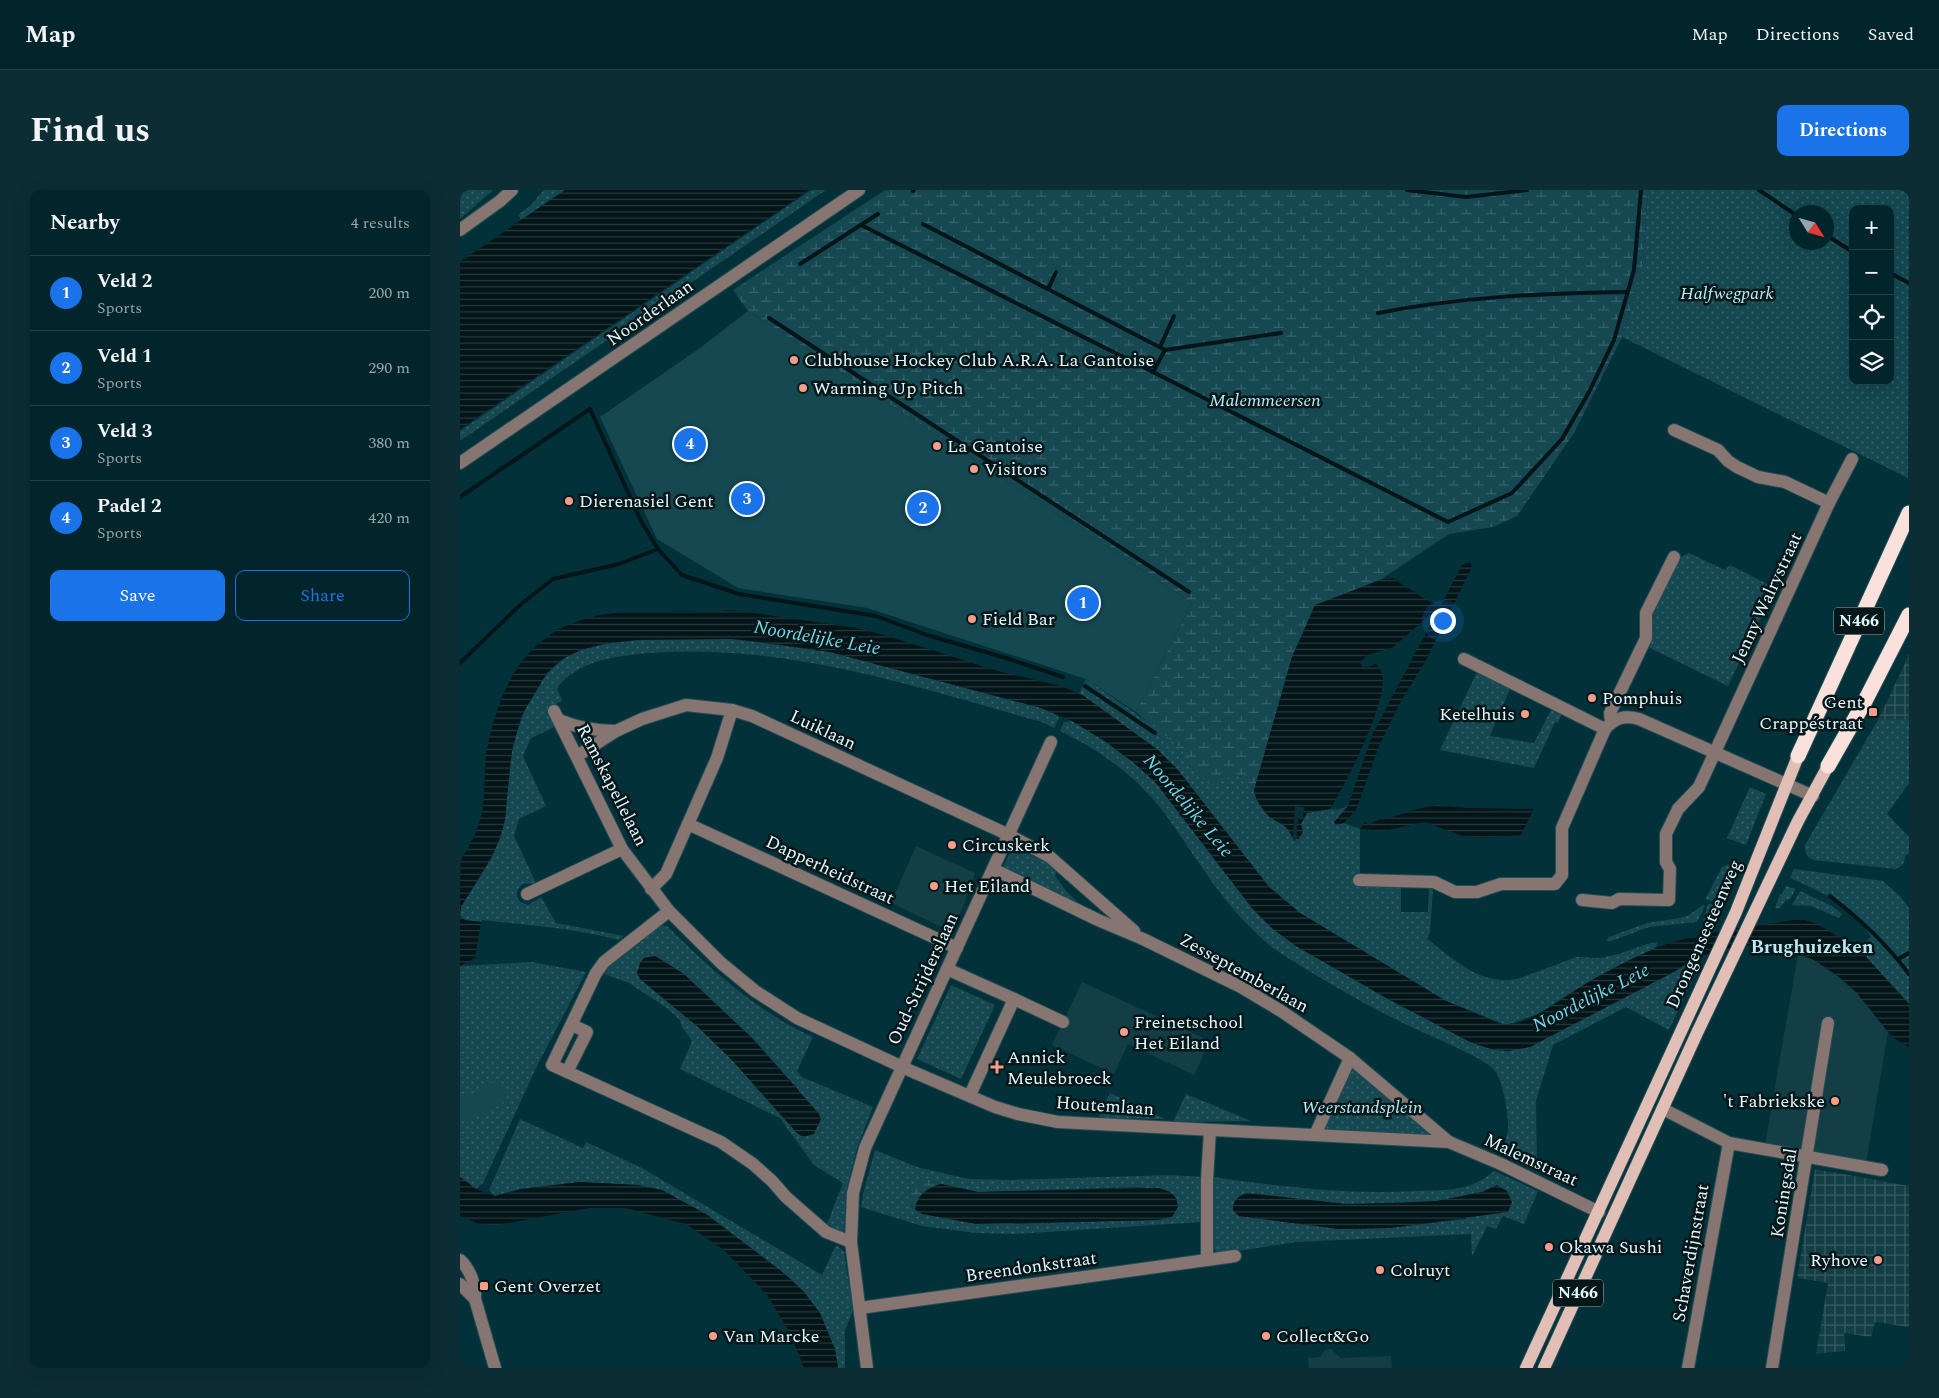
<!DOCTYPE html>
<html lang="en">
<head>
<meta charset="utf-8">
<style>
  body { margin:0; font-family:Spectral,serif; background:#0c2d33; color:#f1f3f6 }
  .controls { position:absolute; right:15px; top:15px; display:grid; overflow:hidden; border-radius:10px; box-shadow:0 5px 20px #0002 }
  .controls button { width:45px; height:45px; display:grid; place-items:center; padding:0; border:0; border-bottom:1px solid #234247; background:#02252b; color:#f1f3f6; font:25px sans-serif }
  .compass { position:absolute; left:1329px; top:15px; width:45px; height:45px; border-radius:50%; background:#02252b; box-shadow:0 5px 20px #0002; rotate:127deg }
  .you { position:absolute; left:982px; top:430px; width:18px; height:18px; margin:-12px; border:4px solid #fff; border-radius:50%; background:#1a73e8; box-shadow:0 0 0 8px #1a73e833 }
  .badge { display:grid; place-items:center; width:32px; height:32px; border-radius:50%; background:#1a73e8; color:#fff; font-size:16px; font-weight:700 }
  .pin { position:absolute; translate:-50% -50%; border:2px solid #fff; box-shadow:0 1px 5px #0006 }
  .list { margin:0; padding:0; list-style:none }
  h2 { display:flex; justify-content:space-between; align-items:center; height:65px; margin:0; padding:0 20px; font-size:21px }
  h2 small { font-size:16px; font-weight:400; color:#96a5a9 }
  .list li { display:grid; grid-template-columns:32px 1fr auto; gap:15px; align-items:center; box-sizing:border-box; height:75px; padding:0 20px; border-top:1px solid #234247 }
  .list b { display:block; font-size:19px; white-space:nowrap }
  .list p { margin:0; font-size:16px; white-space:nowrap; color:#96a5a9 }
  .list em { font-size:16px; font-style:normal; color:#96a5a9 }
  .actions { display:flex; gap:10px; padding:15px 20px }
  .actions a { flex:1; padding:11px 0; border:1px solid #1a73e8; border-radius:10px; text-align:center; font-size:18px; color:#1a73e8 }
  .actions .main { background:#1a73e8; color:#fff }
  .icon { flex:none; width:28px; height:28px; fill:none; stroke:currentColor; stroke-width:2; stroke-linecap:round; stroke-linejoin:round }
  .map { position:relative; flex:none; width:1449px; height:1178px; overflow:hidden; border-radius:10px }
  header { display:flex; align-items:center; gap:30px; box-sizing:border-box; height:70px; padding:0 25px; background:#02252b; border-bottom:1px solid #234247 }
  header strong { font-size:24px }
  nav { display:flex; gap:28px; margin-inline-start:auto; font-size:18px }
  .intro { display:flex; align-items:center; justify-content:space-between; box-sizing:border-box; height:120px; padding:0 30px }
  h1 { margin:0; font-size:35px }
  .button { padding:12px 22px; border-radius:10px; background:#1a73e8; color:#fff; font-size:18px; font-weight:700 }
  main { display:flex; gap:30px; padding:0 30px }
  aside { flex:1; background:#02252b; border-radius:10px; box-shadow:0 5px 20px #0002 }
  .map>svg:first-child { display:block }
  .built { fill:#143e45 }
  .industrial { fill:url(#industrial-grid) }
  .grass { fill:url(#grass-dots); fill-rule:evenodd }
  .wetland { fill:url(#wetland-marsh) }
  .pitch { fill:#154851 }
  .water { fill:url(#water-rules) }
  .pier { fill:#033139 }
  .lines { fill:none; stroke-linecap:round; stroke-linejoin:round }
  .stream { stroke:#031518; stroke-width:4 }
  .minor-casing { stroke:#224d55; stroke-width:14 }
  .major-casing { stroke:#224d55; stroke-width:14 }
  .highway-casing { stroke:#224d55; stroke-width:17 }
  .minor { stroke:#867571; stroke-width:12 }
  .major { stroke:#e1bfb7; stroke-width:12 }
  .highway { stroke:#fae1db; stroke-width:15 }
  .poi-dot { fill:#f49e8a; stroke:#06171a; stroke-width:2 }
  .labels { text-anchor:middle; dominant-baseline:central; stroke-width:5; stroke-linejoin:round; paint-order:stroke }
  .shield { fill:#06171a; stroke:#a1b5ba; stroke-width:1 }
  .shield-label { font-size:16px; font-weight:bold; fill:#e3f9fe }
  .park-label { font-size:18px; font-style:italic; fill:#b8edf8; stroke:#06171a }
  .street-label { font-size:18px; fill:#e3f9fe; stroke:#06171a }
  .poi-label { font-size:18px; fill:#e3f9fe; stroke:#06171a; text-anchor:start }
  .water-label { font-size:19px; font-style:italic; fill:#76d5e7; stroke:#06171a }
  .neighbourhood-label { font-size:19px; font-weight:bold; fill:#bbe8f1; stroke:#06171a }
</style>
</head>
<body>
<header>
<strong>Map</strong>
<nav><a>Map</a><a>Directions</a><a>Saved</a></nav>
</header>
<div class="intro"><h1>Find us</h1><a class="button">Directions</a></div>
<main>
<aside>
<h2>Nearby<small>4 results</small></h2>
<ul class="list">
<li><span class="badge">1</span><div><b>Veld 2</b><p>Sports</p></div><em>200 m</em></li>
<li><span class="badge">2</span><div><b>Veld 1</b><p>Sports</p></div><em>290 m</em></li>
<li><span class="badge">3</span><div><b>Veld 3</b><p>Sports</p></div><em>380 m</em></li>
<li><span class="badge">4</span><div><b>Padel 2</b><p>Sports</p></div><em>420 m</em></li>
</ul>
<div class="actions"><a class="main">Save</a><a>Share</a></div>
</aside>
<div class="map">
<svg width="1449" height="1178" viewBox="0 0 1449 1178">
  <defs>
    <pattern id="industrial-grid" width="8" height="8" patternUnits="userSpaceOnUse" patternTransform="scale(1.25)"><rect width="8" height="8" fill="#143e45"/><path d="M0 4h8M4 0v8" fill="none" stroke="#365b61"/></pattern>
    <pattern id="grass-dots" width="8" height="8" patternUnits="userSpaceOnUse" patternTransform="scale(1.25)"><rect width="8" height="8" fill="#154851"/><path d="M2 2h.1M6 6h.1" fill="none" stroke="#37636b" stroke-width="1.8" stroke-linecap="round"/></pattern>
    <pattern id="wetland-marsh" width="20" height="14" patternUnits="userSpaceOnUse" patternTransform="scale(1.25)"><rect width="20" height="14" fill="#154851"/><path d="M1 5h8M5 5V1M11 12h8M15 12V8" fill="none" stroke="#37636b"/></pattern>
    <pattern id="water-rules" width="6" height="5" patternUnits="userSpaceOnUse" patternTransform="scale(1.25)"><rect width="6" height="5" fill="#031518"/><path d="M0 2.5h6" fill="none" stroke="#28383b"/></pattern>
  </defs>
  <rect width="100%" height="100%" fill="#033139"/>
  <g class="built">
    <path d="M456,656L515,683L503,717L492,742L431,713Z"/>
    <path d="M1338,764L1353,769L1379,787L1397,803L1428,842L1406,973L1305,955Z"/>
    <path d="M622,792L750,851L734,885L668,854L654,884L592,855Z"/>
    <path d="M871,1159L881,1168L931,1166L932,1178H849L848,1168L860,1167L865,1160Z"/>
  </g>
  <g class="industrial">
    <path d="M1449,464V529L1418,530L1445,473Z"/>
    <path d="M1355,979L1449,996V1137L1415,1132L1411,1147L1384,1143L1385,1161L1356,1164L1368,1093L1337,1088Z"/>
  </g>
  <g class="grass">
    <path d="M0,0H33L0,29Z"/>
    <path d="M84,0H105L61,30L58,25L70,16Z"/>
    <path d="M351,0H366L0,251V241Z"/>
    <path d="M1188,0H1449L1448,288L1162,147L1182,84ZM1393,19H1430V191H1393ZM1336,22H1366V52H1336Z"/>
    <path d="M1229,363L1265,380L1270,375L1315,398L1268,496L1190,458V425L1219,368Z"/>
    <path d="M272,449L370,462L581,518L595,524L599,528L594,538L582,532C453,496 325,453 189,463C157,466 118,470 97,498L102,511L88,518L95,537L71,548L63,566L86,616L59,629L54,646L76,693L63,694C56,699 55,705 60,712L68,715L81,707L96,733L164,746L159,750C114,738 67,735 22,730L21,732L5,730L0,726L1,717C14,695 31,673 40,648C47,629 46,608 48,588C54,540 71,479 121,460C165,443 225,449 272,449Z"/>
    <path d="M1019,478L1052,494L1030,546L1074,553L1092,518L1102,523L1098,533L1095,532L1074,578L980,560Z"/>
    <path d="M626,489L691,534L710,548L725,564L778,584L794,600L796,609L808,626L824,635L830,641L841,634L847,623L870,619L877,620L888,616L880,625L876,635L884,633L900,639V694L941,695V722H968L969,697H973L970,742L967,749C994,769 1020,796 1057,789L1117,767L1140,768L1159,764L1187,754L1198,752L1195,758L1122,796L1078,824L1046,835L986,811L840,723L809,697L718,580L698,560L619,504Z"/>
    <path d="M1449,529V593L1427,624L1449,647V663L1445,666C1445,674 1442,676 1435,679L1354,670C1346,667 1345,664 1345,655L1418,530Z"/>
    <path d="M612,531L646,552L674,573L696,593L792,718L813,739L836,756L928,809L1012,853L1229,773L1237,767L1232,782L1235,785L1209,840L1166,817L1093,855L1076,911L1077,982L1042,965C1044,956 1047,948 1048,939C1049,926 1043,891 1035,881C1023,866 965,844 945,834C900,812 856,786 814,759C805,752 797,744 789,736C755,702 733,662 705,624C678,588 641,560 600,541L604,532Z"/>
    <path d="M1290,597L1306,604L1286,655L1267,648Z"/>
    <path d="M565,661L597,679L595,686L607,702L623,717L542,679L550,663Z"/>
    <path d="M1269,674L1275,680L1263,710L1254,708L1252,711L1247,710L1246,708L1262,677Z"/>
    <path d="M1334,679L1423,691L1440,706L1449,718V814L1398,758L1411,747C1393,715 1362,702 1330,688Z"/>
    <path d="M1326,696L1336,699L1330,709L1326,710L1320,718H1315L1320,704H1322Z"/>
    <path d="M1340,701L1372,716L1382,724L1379,728L1351,716L1332,715Z"/>
    <path d="M1248,714H1253L1260,718L1255,729L1243,731Z"/>
    <path d="M1243,715L1245,716L1237,732L1189,737L1151,751H1146L1149,747L1187,733L1220,728L1229,725Z"/>
    <path d="M201,735L207,736C252,780 296,821 353,847L337,881L342,887L413,917L397,958L386,1002L384,1044L367,1034L383,993L354,975L320,928L220,879L232,851L222,837L220,830L207,818L169,793L144,784L150,776ZM195,766L224,784L292,848L339,900L337,943L270,868L238,837L180,789L184,768Z"/>
    <path d="M72,772L126,782L76,878L23,993L16,999L0,987V776Z"/>
    <path d="M491,795L535,815L501,889L457,869Z"/>
    <path d="M890,868L989,952L855,945Z"/>
    <path d="M650,903L705,929L638,928Z"/>
    <path d="M726,904L791,931L713,932Z"/>
    <path d="M60,929L123,958L126,952L182,978L362,1085L376,1055L384,1061L393,1120L385,1140V1178H378L375,1159L345,1103L325,1084L246,1024L178,995L120,992L60,999L35,1006L29,1000Z"/>
    <path d="M415,960L460,978L509,989L550,990L711,985L742,987L741,1032L555,1044L516,1043L462,1036L401,1017L404,1000ZM464,988L481,994L518,1002L678,997L710,1002L716,1008L718,1017L698,1030L557,1034L457,1021L451,1016Z"/>
    <path d="M1034,981L1078,1001L1064,1034L1043,1026L1036,1039L1027,1036L1012,1066L1011,1044L836,1052L759,1064L754,1059V987C822,997 889,1005 957,1001C974,1000 995,1001 1011,995C1019,992 1027,987 1034,981ZM1037,995L1006,1029L930,1038L879,1039L779,1026L773,1020L837,1009L886,1014L977,1011L1022,1002Z"/>
  </g>
  <g class="wetland">
    <path d="M425,0H1188L1182,84L1162,147L1114,243L1057,326L1033,337L989,344L920,390L855,416L832,467L794,600L777,584L750,596L718,556L676,522L732,413L288,121L273,100Z"/>
    <path d="M465,988L481,994C469,997 457,1006 455,1019L447,1010C451,1000 454,991 465,988Z"/>
  </g>
  <g class="pitch">
    <path d="M288,121L732,413L676,522L626,489L407,418L278,398L197,349L140,227L240,158Z"/>
    <path d="M37,890L48,909L7,932L0,920V910Z"/>
  </g>
  <g class="water">
    <path d="M105,0H349L0,239V72Z"/>
    <path d="M1010,372L1012,377L965,472L941,511L919,556L896,620L884,633L876,635L874,632L888,616L913,543L977,422L970,425L932,458L907,465L900,473L903,478L916,474C919,478 923,483 923,488C924,519 887,592 870,619L847,623L841,634L843,642L839,649L832,648C829,635 819,634 810,627C802,620 796,610 794,600L832,467L855,415L920,390L933,388L963,408L980,417L1002,375Z"/>
    <path d="M273,420L397,438L431,447L538,481L604,497L624,506L698,560L718,580L809,697L840,723L986,811L1041,834C1066,839 1101,808 1122,796C1143,783 1174,767 1196,758C1236,742 1291,737 1334,730H1345L1355,733L1398,758L1449,814V857L1437,850L1428,842L1397,803L1379,787L1354,770L1317,756L1296,754L1237,767L1214,782L1070,857L1049,861L1034,860L1012,853L928,809L836,756L813,739L792,718L696,593L674,573L646,552L612,531L581,518L370,462L302,452L272,449L177,450L144,454L121,460L102,469L87,483L62,525L52,559L45,630L40,648L31,668L1,717L0,723C0,712 0,680 1,670C3,665 8,659 10,654C16,644 20,632 22,622C26,600 23,576 28,554C43,485 73,435 147,424C173,421 198,423 223,423C240,423 256,421 273,420Z"/>
    <path d="M978,615L1006,618L1074,619L1061,645L1023,648L1002,646L965,632L924,641L900,639L905,632L909,635C918,628 925,629 935,626C950,622 961,617 978,615Z"/>
    <path d="M0,726L5,730L21,732L15,768L0,776Z"/>
    <path d="M195,766L224,784L292,848L359,924L361,929L354,944L343,947L337,943L270,868L238,837L180,789L177,783L180,773L184,768Z"/>
    <path d="M0,987L16,999L35,1006L62,999L120,992L178,995L202,1000L246,1024L325,1084L345,1103L360,1123L375,1159L378,1178H344L329,1141L307,1105L265,1061L226,1034L165,1018H129L38,1035L19,1034L0,1026Z"/>
    <path d="M481,994L518,1002L699,998C711,1002 716,1003 718,1017L712,1027L698,1030L516,1034L462,1024L455,1019C458,1004 467,998 481,994Z"/>
    <path d="M1037,995L1047,1001L1052,1012L1048,1022L930,1038L879,1039L779,1026L773,1020C773,1009 778,1006 787,1003L886,1014L941,1013L977,1011L1022,1002Z"/>
  </g>
  <path class="pier" d="M835,616L844,617L843,628H838L836,651L833,650Z"/>
  <g class="lines">
    <g class="stream">
      <path d="M947,0L1006,7L1067,0"/>
      <path d="M1299,0L1336,25"/>
      <path d="M453,1L454,0"/>
      <path d="M463,34L705,160L821,143"/>
      <path d="M401,35L693,182"/>
      <path d="M1366,45L1393,62"/>
      <path d="M340,74L418,24"/>
      <path d="M1430,83L1449,93"/>
      <path d="M588,99L596,82"/>
      <path d="M918,123C1000,107 1084,103 1167,102"/>
      <path d="M309,128L729,402"/>
      <path d="M700,157L714,126"/>
      <path d="M705,160L693,182L988,332L1052,303L1102,249L1129,202L1154,150L1174,80L1181,0"/>
      <path d="M0,307L130,219L181,331L198,359L222,385L279,404L416,426L467,445L546,468L603,487"/>
      <path d="M0,473L60,415L93,389L159,374L198,359"/>
      <path d="M625,496L695,543"/>
      <path d="M1370,706C1400,729 1426,753 1449,784"/>
      <path d="M1438,769L1449,763"/>
    </g>
    <g class="minor-casing">
      <g id="minor">
        <path d="M0,40L40,11L52,0"/>
        <path d="M1214,240L1258,260L1268,271L1277,277L1298,287L1325,292L1369,313"/>
        <path d="M0,273L399,0"/>
        <path d="M1004,469L1145,539"/>
        <path d="M94,521L162,659L209,721L261,773L295,801L337,828L451,881L535,917L558,924L598,932L989,952"/>
        <path d="M99,530C118,538 135,541 156,541"/>
        <path d="M1151,532L1150,523L1186,448V423L1214,367"/>
        <path d="M117,566L156,541L182,529L226,515L272,520L292,526L549,645L590,667L674,741"/>
        <path d="M228,634L497,758"/>
        <path d="M533,679L638,730L683,749L781,797L821,821L890,868L989,952L1041,974L1139,1022"/>
        <path d="M899,690L974,692L995,702H1017L1041,694H1095L1102,685V638L1145,539C1155,528 1164,525 1179,529L1353,606"/>
        <path d="M191,699L206,684L257,568L272,520"/>
        <path d="M67,704L162,659"/>
        <path d="M1122,710L1152,713L1159,709L1209,710L1210,679L1206,672V644L1218,619L1239,597L1369,313L1392,269"/>
        <path d="M209,721L144,772L136,783L92,875L261,952L293,974L312,991L326,1007L366,1042L391,1052"/>
        <path d="M487,779L554,809L510,905"/>
        <path d="M554,809L603,832"/>
        <path d="M107,882L127,842L112,835"/>
        <path d="M1203,919L1269,953L1422,980"/>
        <path d="M855,945L890,868"/>
        <path d="M0,1070C10,1079 16,1095 15,1109L35,1178"/>
        <path d="M747,1070L775,1066"/>
        <path d="M0,1094L15,1109"/>
        <path d="M400,1118L747,1070V990L750,940"/>
        <path d="M407,1178L391,1052L393,1003L405,958L591,552"/>
        <path d="M1228,1178L1269,953"/>
        <path d="M1312,1178L1368,833"/>
      </g>
    </g>
    <g class="major-casing">
      <g id="major">
        <path d="M1066,1178L1276,722L1338,566"/>
        <path d="M1084,1178L1237,843L1338,631L1368,576"/>
      </g>
    </g>
    <g class="highway-casing">
      <g id="highway">
        <path d="M1338,566L1449,323"/>
        <path d="M1368,576L1405,511L1449,425"/>
      </g>
    </g>
    <use href="#minor" class="minor"/>
    <use href="#major" class="major"/>
    <use href="#highway" class="highway"/>
  </g>
  <g class="poi-dot">
    <circle cx="334" cy="170" r="5"/>
    <circle cx="343" cy="198" r="5"/>
    <circle cx="477" cy="256" r="5"/>
    <circle cx="514" cy="279" r="5"/>
    <circle cx="109" cy="311" r="5"/>
    <circle cx="512" cy="429" r="5"/>
    <circle cx="1132" cy="508" r="5"/>
    <rect x="1408" y="517" width="10" height="10" rx="2.5"/>
    <circle cx="1065" cy="524" r="5"/>
    <circle cx="492" cy="655" r="5"/>
    <circle cx="474" cy="696" r="5"/>
    <circle cx="664" cy="842" r="5"/>
    <path d="M534.5 869.5h5v5h5v5h-5v5h-5v-5h-5v-5h5z"/>
    <circle cx="1375" cy="911" r="5"/>
    <circle cx="1089" cy="1057" r="5"/>
    <circle cx="1418" cy="1070" r="5"/>
    <circle cx="920" cy="1080" r="5"/>
    <rect x="19" y="1091" width="10" height="10" rx="2.5"/>
    <circle cx="253" cy="1146" r="5"/>
    <circle cx="806" cy="1146" r="5"/>
  </g>
  <g class="labels">
    <g class="shield">
      <rect x="1374" y="417.5" width="50" height="27" rx="4"/>
      <rect x="1093" y="1089.5" width="50" height="27" rx="4"/>
    </g>
    <g class="shield-label">
      <text x="1399" y="431">N466</text>
      <text x="1118" y="1103">N466</text>
    </g>
    <g class="park-label">
      <text x="1267" y="103">Halfwegpark</text>
      <text x="805" y="210">Malemmeersen</text>
      <text x="902" y="917">Weerstandsplein</text>
    </g>
    <g class="street-label">
      <text transform="translate(190 123) rotate(-35)">Noorderlaan</text>
      <text transform="translate(1307 408) rotate(-65)">Jenny Walrystraat</text>
      <text transform="translate(363 540) rotate(25)">Luiklaan</text>
      <text transform="translate(152 595) rotate(63)">Ramskapellelaan</text>
      <text transform="translate(370 680) rotate(25)">Dapperheidstraat</text>
      <text transform="translate(1244 744) rotate(-66)">Drongensesteenweg</text>
      <text transform="translate(784 783) rotate(29)">Zesseptemberlaan</text>
      <text transform="translate(463 789) rotate(-65)">Oud-Strijderslaan</text>
      <text transform="translate(645 916) rotate(4)">Houtemlaan</text>
      <text transform="translate(1071 970) rotate(25)">Malemstraat</text>
      <text transform="translate(1324 1003) rotate(-81)">Koningsdal</text>
      <text transform="translate(1231 1063) rotate(-80)">Schaverdijnstraat</text>
      <text transform="translate(571 1077) rotate(-8)">Breendonkstraat</text>
    </g>
    <g class="poi-label">
      <text x="344" y="170">Clubhouse Hockey Club A.R.A. La Gantoise</text>
      <text x="353" y="198">Warming Up Pitch</text>
      <text x="487" y="256">La Gantoise</text>
      <text x="524" y="279">Visitors</text>
      <text x="119" y="311">Dierenasiel Gent</text>
      <text x="522" y="429">Field Bar</text>
      <text x="1142" y="508">Pomphuis</text>
      <text x="1403" y="512" text-anchor="end">Gent<tspan x="1403" dy="21">Crappéstraat</tspan></text>
      <text x="1055" y="524" text-anchor="end">Ketelhuis</text>
      <text x="502" y="655">Circuskerk</text>
      <text x="484" y="696">Het Eiland</text>
      <text x="674" y="832">Freinetschool<tspan x="674" dy="21">Het Eiland</tspan></text>
      <text x="547" y="867">Annick<tspan x="547" dy="21">Meulebroeck</tspan></text>
      <text x="1365" y="911" text-anchor="end">'t Fabriekske</text>
      <text x="1099" y="1057">Okawa Sushi</text>
      <text x="1408" y="1070" text-anchor="end">Ryhove</text>
      <text x="930" y="1080">Colruyt</text>
      <text x="34" y="1096">Gent Overzet</text>
      <text x="263" y="1146">Van Marcke</text>
      <text x="816" y="1146">Collect&amp;Go</text>
    </g>
    <g class="water-label">
      <text transform="translate(357 448) rotate(10)">Noordelijke Leie</text>
      <text transform="translate(728 616) rotate(50)">Noordelijke Leie</text>
      <text transform="translate(1131 808) rotate(-27)">Noordelijke Leie</text>
    </g>
    <g class="neighbourhood-label">
      <text x="1352" y="757">Brughuizeken</text>
    </g>
  </g>
</svg>
<div class="controls">
<button>+</button>
<button>−</button>
<button><svg class="icon" aria-label="locate" viewBox="0 0 24 24"><circle cx="12" cy="12" r="6"/><path d="M12 2v4M12 18v4M2 12h4M18 12h4"/></svg></button>
<button><svg class="icon" aria-label="layers" viewBox="0 0 24 24"><path d="M12 4l9 5-9 5-9-5zM3 14l9 5 9-5"/></svg></button>
</div>
<svg class="compass" viewBox="-18 -18 36 36"><path d="M0-13l5 13h-10z" fill="#e53935"/><path d="M0 13l5-13h-10z" fill="#96a5a9"/></svg>
<div class="you"></div>
<div class="pin badge" style="left:623px;top:413px">1</div>
<div class="pin badge" style="left:463px;top:318px">2</div>
<div class="pin badge" style="left:287px;top:309px">3</div>
<div class="pin badge" style="left:230px;top:254px">4</div>
</div>
</main>
</body>
</html>
